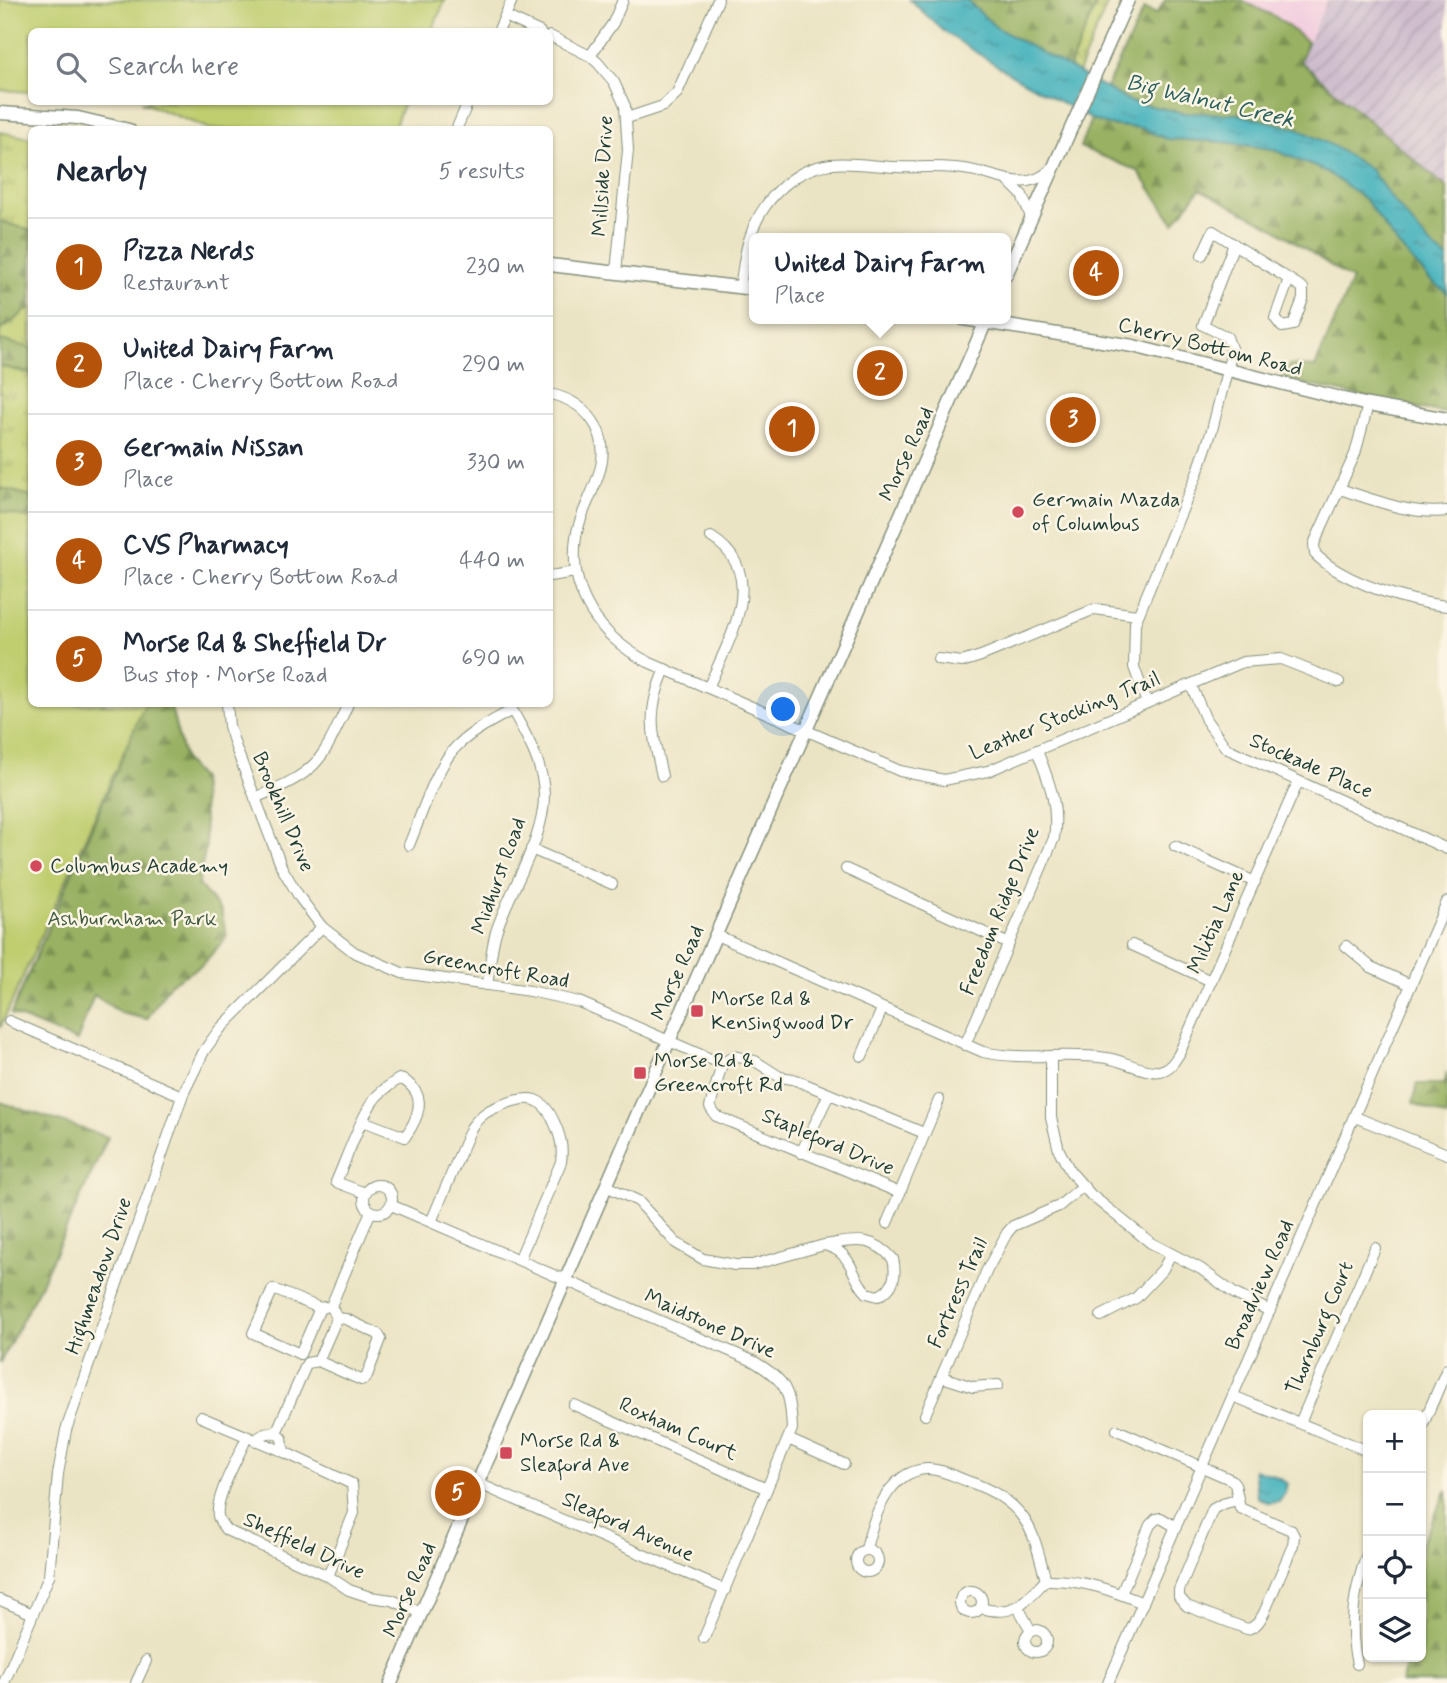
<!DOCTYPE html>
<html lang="en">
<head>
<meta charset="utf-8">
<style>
  body { margin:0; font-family:Mynerve,sans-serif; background:#f6f6f7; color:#1f2937 }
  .controls { position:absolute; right:21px; bottom:21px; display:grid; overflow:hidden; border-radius:10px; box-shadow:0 2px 5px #0004 }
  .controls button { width:63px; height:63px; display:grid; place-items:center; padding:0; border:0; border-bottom:2px solid #e0e1e3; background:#fff; color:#1f2937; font:35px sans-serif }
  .you { position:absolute; left:784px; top:710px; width:24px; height:24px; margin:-18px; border:5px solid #fff; border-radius:50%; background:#1a73e8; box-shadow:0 0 0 10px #1a73e833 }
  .badge { display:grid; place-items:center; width:46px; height:46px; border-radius:50%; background:#b45309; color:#fff; font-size:23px; font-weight:700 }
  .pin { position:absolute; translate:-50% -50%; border:4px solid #fff; box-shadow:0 2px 7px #0006 }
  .popup { position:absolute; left:749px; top:233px; width:262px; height:91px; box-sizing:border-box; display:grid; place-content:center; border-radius:10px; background:#fff; filter:drop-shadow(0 2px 5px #0005); font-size:23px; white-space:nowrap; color:#747a83 }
  .popup b { font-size:26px; color:#1f2937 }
  .popup::after { content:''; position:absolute; left:50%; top:100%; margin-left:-14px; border:14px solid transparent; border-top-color:#fff }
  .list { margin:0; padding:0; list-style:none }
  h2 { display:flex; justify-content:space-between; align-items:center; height:91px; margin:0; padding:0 28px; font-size:30px }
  h2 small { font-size:23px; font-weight:400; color:#747a83 }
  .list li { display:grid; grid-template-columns:46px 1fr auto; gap:21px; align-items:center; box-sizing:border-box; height:98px; padding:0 28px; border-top:2px solid #e0e1e3 }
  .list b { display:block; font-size:26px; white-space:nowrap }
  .list p { margin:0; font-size:23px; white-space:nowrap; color:#747a83 }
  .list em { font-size:23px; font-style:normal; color:#747a83 }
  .icon { flex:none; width:38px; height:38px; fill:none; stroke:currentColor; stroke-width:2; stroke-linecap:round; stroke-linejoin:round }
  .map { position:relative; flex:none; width:1447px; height:1683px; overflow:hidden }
  .search { position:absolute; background:#fff; box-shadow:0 2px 5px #0004; left:28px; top:28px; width:525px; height:77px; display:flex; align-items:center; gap:18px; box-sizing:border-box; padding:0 24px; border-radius:10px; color:#747a83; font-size:26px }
  .panel { position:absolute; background:#fff; box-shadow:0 2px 5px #0004; left:28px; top:126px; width:525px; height:581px; border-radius:10px }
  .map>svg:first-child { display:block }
  .built { fill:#f3cfdf }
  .industrial { fill:url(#industrial-furrows) }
  .grass { fill:url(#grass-tufts); stroke:#708652; stroke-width:2 }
  .forest { fill:url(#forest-firs); stroke:#5c774b; stroke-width:2 }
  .park { fill:#c0ce70; stroke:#708652; stroke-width:2 }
  .water { fill:url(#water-ripples); stroke:#307678; stroke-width:2 }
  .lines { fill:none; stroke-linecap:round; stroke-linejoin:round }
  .minor-casing { stroke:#85907c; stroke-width:12 }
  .major-casing { stroke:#85907c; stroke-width:15 }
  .minor { stroke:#fff; stroke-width:10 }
  .major { stroke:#fff; stroke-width:12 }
  .poi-dot { fill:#d1495b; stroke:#fcf5e5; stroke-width:2.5 }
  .labels { text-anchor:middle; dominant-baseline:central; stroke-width:5; stroke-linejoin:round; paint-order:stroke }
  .street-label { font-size:21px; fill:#1f3d34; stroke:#fcf5e5 }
  .poi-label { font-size:21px; fill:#1f3d34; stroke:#fcf5e5; text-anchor:start }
  .park-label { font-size:21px; fill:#3f5a40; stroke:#fcf5e5 }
  .water-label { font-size:23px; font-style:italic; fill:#29605c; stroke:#fcf5e5 }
</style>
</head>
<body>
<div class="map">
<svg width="1447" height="1683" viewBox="0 0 1447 1683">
  <defs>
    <pattern id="industrial-furrows" width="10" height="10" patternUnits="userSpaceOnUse" patternTransform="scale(1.75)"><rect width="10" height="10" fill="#cfbdce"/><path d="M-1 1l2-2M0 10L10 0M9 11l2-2" fill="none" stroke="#b1a3b2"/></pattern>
    <pattern id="grass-tufts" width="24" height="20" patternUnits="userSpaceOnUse" patternTransform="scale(1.75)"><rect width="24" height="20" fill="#c0ce70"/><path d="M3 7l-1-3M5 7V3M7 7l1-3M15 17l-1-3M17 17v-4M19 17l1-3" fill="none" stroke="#9ba85d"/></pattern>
    <pattern id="forest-firs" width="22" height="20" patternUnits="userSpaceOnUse" patternTransform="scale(1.75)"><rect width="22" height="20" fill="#98b162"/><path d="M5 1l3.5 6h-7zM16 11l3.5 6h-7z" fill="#7b9152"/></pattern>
    <pattern id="water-ripples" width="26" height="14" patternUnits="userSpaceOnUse" patternTransform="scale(1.75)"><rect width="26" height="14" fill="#40b0bb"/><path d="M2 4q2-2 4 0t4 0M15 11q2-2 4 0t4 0" fill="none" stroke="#359099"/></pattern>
  </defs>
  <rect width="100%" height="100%" fill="#fcf5e5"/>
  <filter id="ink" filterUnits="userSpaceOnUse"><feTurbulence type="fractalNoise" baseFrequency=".0143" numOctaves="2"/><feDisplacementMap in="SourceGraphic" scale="14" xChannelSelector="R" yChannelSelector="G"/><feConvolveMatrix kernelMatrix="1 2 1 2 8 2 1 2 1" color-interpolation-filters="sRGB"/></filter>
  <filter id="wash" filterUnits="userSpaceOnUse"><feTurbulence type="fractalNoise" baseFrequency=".00686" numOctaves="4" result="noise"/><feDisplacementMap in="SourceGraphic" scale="28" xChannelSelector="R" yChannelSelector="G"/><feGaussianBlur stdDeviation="1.57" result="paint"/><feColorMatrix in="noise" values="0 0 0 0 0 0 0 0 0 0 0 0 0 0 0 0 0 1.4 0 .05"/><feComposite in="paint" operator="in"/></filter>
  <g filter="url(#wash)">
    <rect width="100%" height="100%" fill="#ebe4c4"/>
    <path class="built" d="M1241,0H1327L1308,42L1276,17Z"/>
    <path class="industrial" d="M1327,0H1447V188L1300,61Z"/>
    <g class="grass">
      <path d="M1098,0H1109L1078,73L1069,68Z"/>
      <path d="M0,132L31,138V231L0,221Z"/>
      <path d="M31,307V348L0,340V331Z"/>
      <path d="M0,366L31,374V496L0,488Z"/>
    </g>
    <g class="forest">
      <path d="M966,0H1098L1069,68L997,28Z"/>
      <path d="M1165,0H1241L1276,17L1308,42L1300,61L1447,188V259L1427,241L1392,199L1371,170L1236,114L1184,113L1131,102L1106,88L1144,9L1157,14Z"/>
      <path d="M1091,119L1108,125L1140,128L1167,139L1224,142L1272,149L1327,172L1366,200L1398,245L1429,279L1447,293V413L1406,406L1282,379L1289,365L1315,367L1352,280L1276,229L1200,189L1174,223L1138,171L1080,147Z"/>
      <path d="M0,221L32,231L31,307L0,331Z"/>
      <path d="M0,340L31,348V374L0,366Z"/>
      <path d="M0,488L31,496V519L0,511Z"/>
      <path d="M145,704H170L185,761L201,779L206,847L198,884L221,911L227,937L201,966L170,984L147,1019L121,1013L94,995L77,1041L11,1014Z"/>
      <path d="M1447,1071V1117L1413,1103L1417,1084H1445Z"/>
      <path d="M0,1102L108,1137L39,1288L0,1363Z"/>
      <path d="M1447,1490V1683H1401L1409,1657H1421V1544Z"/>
    </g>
    <g class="park">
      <path d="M0,0H445L432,31L32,32L31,92L0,90Z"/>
      <path d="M141,102H404L393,130L210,129Z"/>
      <path d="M0,511L31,519L32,704H145L118,765V770L115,771L0,1028Z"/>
    </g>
    <g class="water">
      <path d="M910,0H966L997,28L1131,102L1184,113L1237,114L1296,128L1333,146L1371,170L1392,199L1427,241L1447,259V293L1429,279L1398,245L1366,200L1327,172L1272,149L1224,142L1167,139L1141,128L1108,125L1091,119L1012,75L946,33Z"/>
      <path d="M1254,1469L1272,1475L1287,1483L1285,1493L1279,1502L1269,1503L1257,1497Z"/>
    </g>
  </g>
  <g filter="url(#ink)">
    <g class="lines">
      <g class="minor-casing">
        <g id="minor">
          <path d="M505,16L540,32"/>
          <path d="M498,32L512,0"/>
          <path d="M550,36L590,56L598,63L614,82L625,106L628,150L616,272"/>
          <path d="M590,56L613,23L623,0"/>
          <path d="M627,118L663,106L677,93L718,0"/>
          <path d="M456,130L468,102"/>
          <path d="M1009,182L1022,195L1031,217"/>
          <path d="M1202,255L1213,231L1303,288V299L1293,325L1282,327L1275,318L1289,279"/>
          <path d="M740,287C743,272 744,255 749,240C760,203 791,169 831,164C851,162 874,166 895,167C921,168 949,165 975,171C1002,177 1027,192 1050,170"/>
          <path d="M550,394C569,398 586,408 596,426C617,466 582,498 576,537C568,593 600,637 648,662L900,771L944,780L988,771L1243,662L1281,659L1339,682"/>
          <path d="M1368,405L1355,454L1318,535L1314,544L1315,554C1343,582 1408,602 1447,606"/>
          <path d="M1340,489C1374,500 1410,515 1447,511"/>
          <path d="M550,576L576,572"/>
          <path d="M938,659L962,662L981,656L1095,609L1137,615"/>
          <path d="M1191,685L1206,720L1226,748L1447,849"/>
          <path d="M708,688C728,641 771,574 711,537"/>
          <path d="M1147,703L1134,667L1135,623L1197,474L1212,430L1232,351L1227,337L1203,325L1234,244"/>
          <path d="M227,704L229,726L236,748L282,868L300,898L322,927L354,952L402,973L530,991L579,1002L722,1064"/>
          <path d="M662,776C652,731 646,713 665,669"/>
          <path d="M255,798C318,771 320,765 348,704"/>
          <path d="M409,845C420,819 437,764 457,746C473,730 493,721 512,710"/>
          <path d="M1175,846L1255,882"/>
          <path d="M531,849L612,884"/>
          <path d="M846,869L1009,944"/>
          <path d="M716,935L983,1052C1024,1061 1066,1052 1107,1058C1122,1060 1147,1074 1160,1071C1170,1069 1174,1062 1179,1054L1298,782"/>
          <path d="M1132,945L1211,981"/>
          <path d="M1346,946L1371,967L1411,985"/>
          <path d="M487,985C490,967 491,949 496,932C510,888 545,840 544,794C543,761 524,732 509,704"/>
          <path d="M9,1021L182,1096"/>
          <path d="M965,1045L1054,838C1059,806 1049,780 1037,751"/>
          <path d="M862,1056L882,1009"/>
          <path d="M1051,1057V1118L1059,1150L1070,1171L1091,1195L1151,1243L1201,1269L1235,1294L1270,1311"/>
          <path d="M722,1064L710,1107L716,1116L900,1193"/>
          <path d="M722,1064L734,1056L755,1061L780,1077L793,1079L924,1133"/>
          <path d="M1355,1117L1447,1154"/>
          <path d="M363,1121L405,1137C415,1123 426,1103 413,1088C408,1083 406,1080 399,1079C391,1084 383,1090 377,1096C363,1111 345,1162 336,1182L365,1193"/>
          <path d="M801,1153L829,1094"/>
          <circle cx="378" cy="1199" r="14"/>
          <path d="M606,1186L638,1201L676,1243L703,1259L735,1265H752L824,1245C855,1253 849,1275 867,1293L878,1296C894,1289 897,1275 893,1259C871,1234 853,1241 824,1245"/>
          <path d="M391,1205L753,1361C787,1381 790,1390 792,1429L704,1638"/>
          <path d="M431,1222L471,1128C480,1115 488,1110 502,1105C530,1094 543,1096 555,1124C561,1138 563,1148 561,1162L519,1260"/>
          <path d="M887,1223L939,1100"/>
          <path d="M1101,1316L1136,1298L1163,1269L1171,1254"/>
          <path d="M300,1354L253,1333L273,1289L320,1308"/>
          <path d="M300,1354L320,1308L325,1307"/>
          <path d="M318,1361L361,1380L366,1378L381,1339L378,1334L346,1319L337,1318"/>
          <path d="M942,1377L973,1387L998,1385"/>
          <path d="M1233,1396L1368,1451"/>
          <path d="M574,1405L767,1489"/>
          <path d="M925,1415L987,1270L1007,1233L1013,1226L1059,1206L1083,1186"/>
          <path d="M201,1417L284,1452L352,1484L354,1513L328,1576"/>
          <path d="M1300,1423L1375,1248"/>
          <path d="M1421,1429L1447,1369"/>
          <path d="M1117,1430L1232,1480L1235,1484L1240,1508L1291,1530L1294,1536L1293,1545L1264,1613C1259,1622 1256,1627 1247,1629L1187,1606L1179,1597V1590L1213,1509L1222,1504L1237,1500"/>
          <path d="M276,1433L307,1363L318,1361L337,1318L331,1306L371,1211"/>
          <path d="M276,1433L282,1438L284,1452"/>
          <path d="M247,1437C239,1456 215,1496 218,1516C219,1521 223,1526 226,1530L328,1576L349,1590L370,1597L392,1600L421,1613"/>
          <path d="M788,1439L844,1464"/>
          <path d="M255,1441C262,1434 267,1432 276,1433"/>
          <path d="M477,1483L725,1590"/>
          <path d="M866,1549C873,1519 887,1472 926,1469C939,1468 954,1476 967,1481C988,1488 1011,1500 1024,1519C1036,1536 1040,1560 1046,1580"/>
          <circle cx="867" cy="1561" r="11"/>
          <circle cx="971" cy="1602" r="11"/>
          <path d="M1121,1594L1150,1525L1156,1519L1161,1518L1176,1527"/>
          <path d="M0,1600L33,1614"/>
          <path d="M1018,1607L1031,1631"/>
          <path d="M981,1608C1014,1618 1025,1601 1046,1580C1081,1579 1111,1590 1143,1603"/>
          <circle cx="1036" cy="1641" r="11"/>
          <path d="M1357,1664C1348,1626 1354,1588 1368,1552"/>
          <path d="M4,1683L49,1576L58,1474L66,1430L183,1094L204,1051L219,1030L322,927"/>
          <path d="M136,1683L146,1661"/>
          <path d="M1108,1683L1447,902"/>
        </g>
      </g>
      <g class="major-casing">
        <g id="major">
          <path d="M0,113L78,118L129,130"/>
          <path d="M550,265L754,289"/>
          <path d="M1006,275L1128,0"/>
          <path d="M964,319L1133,346L1368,405L1447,419"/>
          <path d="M391,1683L669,1041L987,319"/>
        </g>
      </g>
      <use href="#minor" class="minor"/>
      <use href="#major" class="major"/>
    </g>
  </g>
  <g class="poi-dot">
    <circle cx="1018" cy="512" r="7"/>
    <circle cx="36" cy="866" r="7"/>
    <rect x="690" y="1004" width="14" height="14" rx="3.5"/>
    <rect x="633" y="1066" width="14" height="14" rx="3.5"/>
    <rect x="499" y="1446" width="14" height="14" rx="3.5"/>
  </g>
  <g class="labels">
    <g class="street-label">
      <text transform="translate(603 176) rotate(-87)">Millside Drive</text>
      <text transform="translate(1210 347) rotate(14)">Cherry Bottom Road</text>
      <text transform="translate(907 454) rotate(-65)">Morse Road</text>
      <text transform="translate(1065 716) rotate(-22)">Leather Stocking Trail</text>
      <text transform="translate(1311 766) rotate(24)">Stockade Place</text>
      <text transform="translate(283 812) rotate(67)">Brookhill Drive</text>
      <text transform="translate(499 876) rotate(-70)">Midhurst Road</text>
      <text transform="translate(1000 911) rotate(-68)">Freedom Ridge Drive</text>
      <text transform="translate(1216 922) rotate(-66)">Militia Lane</text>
      <text transform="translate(496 969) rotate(10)">Greencroft Road</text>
      <text transform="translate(678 973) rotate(-66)">Morse Road</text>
      <text transform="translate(828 1142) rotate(23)">Stapleford Drive</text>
      <text transform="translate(99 1276) rotate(-71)">Highmeadow Drive</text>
      <text transform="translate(1260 1285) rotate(-66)">Broadview Road</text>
      <text transform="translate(958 1293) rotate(-66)">Fortress Trail</text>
      <text transform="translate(710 1324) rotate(24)">Maidstone Drive</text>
      <text transform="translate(1320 1328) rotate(-67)">Thornburg Court</text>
      <text transform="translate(678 1429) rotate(24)">Roxham Court</text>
      <text transform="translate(628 1527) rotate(24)">Sleaford Avenue</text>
      <text transform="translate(304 1546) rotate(25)">Sheffield Drive</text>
      <text transform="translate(410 1590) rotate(-66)">Morse Road</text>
    </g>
    <g class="poi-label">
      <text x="1032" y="500">Germain Mazda<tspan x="1032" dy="24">of Columbus</tspan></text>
      <text x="50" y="866">Columbus Academy</text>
      <text x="711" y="999">Morse Rd &amp;<tspan x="711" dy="24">Kensingwood Dr</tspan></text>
      <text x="654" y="1061">Morse Rd &amp;<tspan x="654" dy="24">Greencroft Rd</tspan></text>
      <text x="520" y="1441">Morse Rd &amp;<tspan x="520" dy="24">Sleaford Ave</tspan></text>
    </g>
    <g class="park-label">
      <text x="132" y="919">Ashburnham Park</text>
    </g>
    <g class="water-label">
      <text transform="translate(1210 102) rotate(13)">Big Walnut Creek</text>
    </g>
  </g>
</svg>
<div class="controls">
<button>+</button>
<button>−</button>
<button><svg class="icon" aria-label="locate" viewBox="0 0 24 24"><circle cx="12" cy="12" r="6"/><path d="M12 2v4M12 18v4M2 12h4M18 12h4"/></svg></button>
<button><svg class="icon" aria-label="layers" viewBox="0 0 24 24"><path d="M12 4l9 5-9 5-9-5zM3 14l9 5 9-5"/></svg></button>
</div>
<div class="you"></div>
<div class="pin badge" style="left:792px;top:429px">1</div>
<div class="pin badge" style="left:880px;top:373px">2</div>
<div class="popup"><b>United Dairy Farm</b>Place</div>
<div class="pin badge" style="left:1073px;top:420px">3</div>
<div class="pin badge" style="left:1096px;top:273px">4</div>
<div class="pin badge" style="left:458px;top:1493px">5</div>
<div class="search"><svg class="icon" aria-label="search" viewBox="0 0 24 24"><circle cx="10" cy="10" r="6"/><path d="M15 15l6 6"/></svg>Search here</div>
<section class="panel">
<h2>Nearby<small>5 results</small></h2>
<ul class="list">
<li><span class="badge">1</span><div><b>Pizza Nerds</b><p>Restaurant</p></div><em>230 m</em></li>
<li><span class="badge">2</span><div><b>United Dairy Farm</b><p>Place · Cherry Bottom Road</p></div><em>290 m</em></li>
<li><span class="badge">3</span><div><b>Germain Nissan</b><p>Place</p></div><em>330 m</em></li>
<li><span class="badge">4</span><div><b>CVS Pharmacy</b><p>Place · Cherry Bottom Road</p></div><em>440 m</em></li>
<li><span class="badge">5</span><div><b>Morse Rd &amp; Sheffield Dr</b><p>Bus stop · Morse Road</p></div><em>690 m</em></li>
</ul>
</section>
</div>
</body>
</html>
